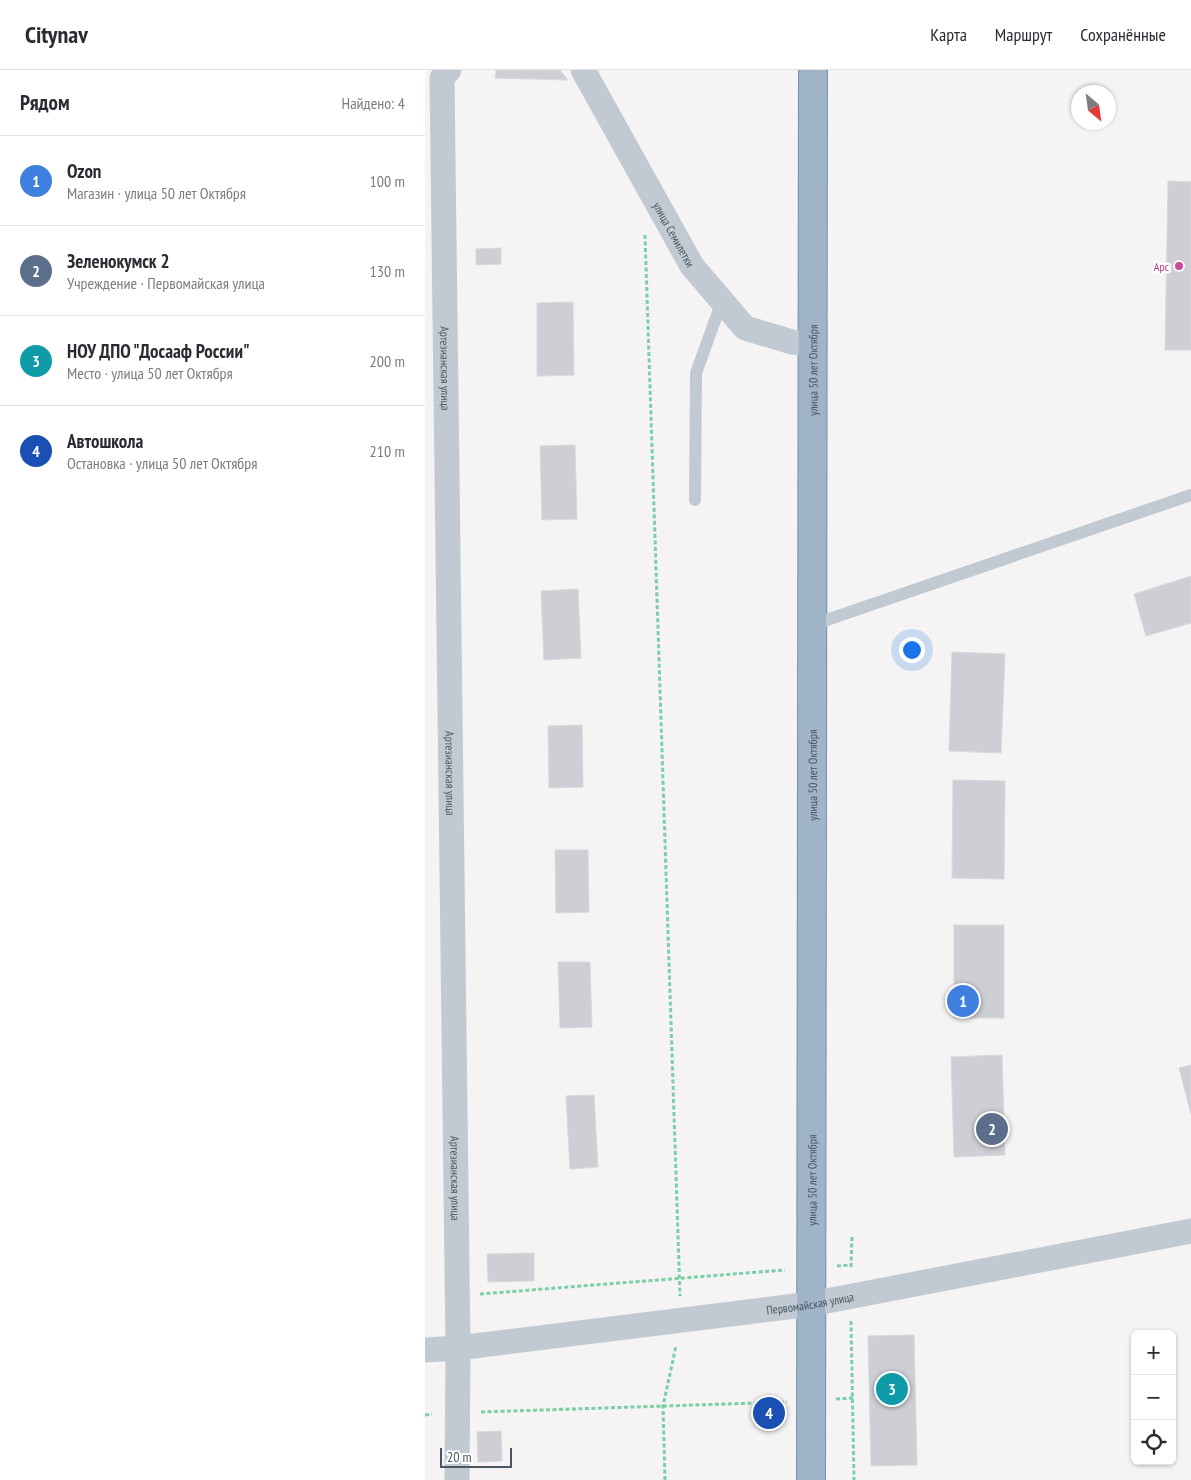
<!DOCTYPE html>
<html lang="ru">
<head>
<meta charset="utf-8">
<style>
  body { margin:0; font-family:"PT Sans Narrow",sans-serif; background:#f7f7f7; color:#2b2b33 }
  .controls { position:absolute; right:15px; bottom:15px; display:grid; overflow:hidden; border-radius:8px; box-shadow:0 1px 4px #0004 }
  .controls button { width:45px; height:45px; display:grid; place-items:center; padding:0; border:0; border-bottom:1px solid #e1e1e2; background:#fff; color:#2b2b33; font:25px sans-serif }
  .compass { position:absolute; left:646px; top:15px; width:45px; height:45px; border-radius:50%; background:#fff; box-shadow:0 1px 4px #0004; rotate:151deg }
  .scale { position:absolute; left:15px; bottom:12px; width:72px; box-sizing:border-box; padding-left:5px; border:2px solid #4a5661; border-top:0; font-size:14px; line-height:18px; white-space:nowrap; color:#4a5661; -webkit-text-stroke:4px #fff; paint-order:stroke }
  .you { position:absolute; left:486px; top:579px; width:18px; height:18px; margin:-12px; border:4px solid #fff; border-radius:50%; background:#1a73e8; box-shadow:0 0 0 8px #1a73e833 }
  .badge { display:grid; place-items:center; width:32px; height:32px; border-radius:50%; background:#1a73e8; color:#fff; font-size:16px; font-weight:700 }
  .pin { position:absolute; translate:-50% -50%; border:2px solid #fff; box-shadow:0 1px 5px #0006 }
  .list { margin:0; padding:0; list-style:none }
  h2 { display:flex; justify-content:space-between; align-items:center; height:65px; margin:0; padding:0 20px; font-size:21px }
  h2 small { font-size:16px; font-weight:400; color:#7c7c81 }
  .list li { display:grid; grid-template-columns:32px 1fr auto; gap:15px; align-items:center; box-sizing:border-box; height:90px; padding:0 20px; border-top:1px solid #e1e1e2 }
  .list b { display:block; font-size:19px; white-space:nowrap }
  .list p { margin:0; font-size:16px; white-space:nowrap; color:#7c7c81 }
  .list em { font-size:16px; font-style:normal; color:#7c7c81 }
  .icon { flex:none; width:28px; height:28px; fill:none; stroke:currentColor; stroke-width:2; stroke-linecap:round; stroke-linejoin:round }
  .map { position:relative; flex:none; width:766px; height:1410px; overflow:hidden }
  header { display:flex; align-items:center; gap:30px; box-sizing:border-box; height:70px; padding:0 25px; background:#fff; border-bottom:1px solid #e1e1e2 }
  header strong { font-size:24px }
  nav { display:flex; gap:28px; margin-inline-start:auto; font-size:18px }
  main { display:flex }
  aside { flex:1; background:#fff }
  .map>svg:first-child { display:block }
  .building { fill:#cdcfd5; stroke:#d7d9de }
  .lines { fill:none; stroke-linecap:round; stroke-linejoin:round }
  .trunk-casing { stroke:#7690ad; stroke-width:30 }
  .path { stroke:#7ad0a6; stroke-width:3; stroke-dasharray:4 2.5; stroke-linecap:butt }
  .service { stroke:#c1cad2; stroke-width:12 }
  .minor { stroke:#c1cad2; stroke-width:25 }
  .trunk { stroke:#9fb4c9; stroke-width:28 }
  .hotel-dot { fill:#d1479c; stroke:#fff; stroke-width:2 }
  .labels { text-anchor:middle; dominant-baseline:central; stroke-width:5; stroke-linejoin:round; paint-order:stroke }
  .street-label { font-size:12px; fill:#4a5661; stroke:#fff }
  .hotel-label { font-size:12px; fill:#b23c85; stroke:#fff; text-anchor:end }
</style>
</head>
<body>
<header>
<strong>Citynav</strong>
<nav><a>Карта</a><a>Маршрут</a><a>Сохранённые</a></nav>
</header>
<main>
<aside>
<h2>Рядом<small>Найдено: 4</small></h2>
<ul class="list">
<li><span class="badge" style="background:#3f7fe0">1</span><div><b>Ozon</b><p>Магазин · улица 50 лет Октября</p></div><em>100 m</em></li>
<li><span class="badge" style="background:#5c6f8a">2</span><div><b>Зеленокумск 2</b><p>Учреждение · Первомайская улица</p></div><em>130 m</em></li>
<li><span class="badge" style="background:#0f9aa8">3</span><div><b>НОУ ДПО &quot;Досааф России&quot;</b><p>Место · улица 50 лет Октября</p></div><em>200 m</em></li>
<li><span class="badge" style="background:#1a4fb4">4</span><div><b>Автошкола</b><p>Остановка · улица 50 лет Октября</p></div><em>210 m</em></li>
</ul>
</aside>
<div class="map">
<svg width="766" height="1410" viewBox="0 0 766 1410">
  <rect width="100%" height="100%" fill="#f5f3f3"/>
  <g class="building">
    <path d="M71,0H135L143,10L70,8Z"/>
    <path d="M743,111L766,112V280H740Z"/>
    <path d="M76,178V194L51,195V179Z"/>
    <path d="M148,232L149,305L112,306V233Z"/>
    <path d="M150,375L152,449L117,450L115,376Z"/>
    <path d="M766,506V553L721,566L709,524Z"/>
    <path d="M153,519L156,588L119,590L116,521Z"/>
    <path d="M527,582L580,584L576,683L524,681Z"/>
    <path d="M157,655L158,717L124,718L123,656Z"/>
    <path d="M528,710L580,711L579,809L527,808Z"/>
    <path d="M130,780H163L164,842L131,843Z"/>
    <rect x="529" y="855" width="50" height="93"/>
    <path d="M133,892H165L167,957L135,958Z"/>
    <path d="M577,985L580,1085L529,1087L526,987Z"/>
    <path d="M766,995V1044L754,998Z"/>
    <path d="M169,1025L173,1097L145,1099L141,1026Z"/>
    <path d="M109,1183V1211L63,1212L62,1184Z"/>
    <path d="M489,1265L492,1395L446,1396L443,1266Z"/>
    <path d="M76,1361L77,1391L53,1392L52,1362Z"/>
  </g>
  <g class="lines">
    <g class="trunk-casing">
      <g id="trunk">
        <path id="s4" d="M386,1410L388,0"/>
      </g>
    </g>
    <g class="path">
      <path d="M220,165L255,1226"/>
      <path d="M412,1196L426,1195"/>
      <path d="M426,1197L427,1165"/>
      <path d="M55,1224L360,1200"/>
      <path d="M426,1251L429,1410"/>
      <path d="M411,1329L428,1328"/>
      <path d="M56,1342L362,1332"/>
      <path d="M0,1345L7,1344"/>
      <path d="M240,1410L238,1336L251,1276"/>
    </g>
    <g class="service">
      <path d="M270,430L271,303L297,231"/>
      <path d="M387,555L766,425"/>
    </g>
    <g class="minor">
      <path id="s1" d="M24,0L17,8L33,1278L32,1410"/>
      <path id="s2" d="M158,0L267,196L320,258L367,272L388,275"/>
      <path id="s3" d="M0,1280L33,1278L386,1234L766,1161"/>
    </g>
    <use href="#trunk" class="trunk"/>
  </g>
  <circle class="hotel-dot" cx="754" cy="196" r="5"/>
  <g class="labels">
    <g class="street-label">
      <text stroke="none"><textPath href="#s2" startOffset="188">улица Семилетки</textPath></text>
      <text stroke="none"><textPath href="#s1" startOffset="301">Артезианская улица</textPath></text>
      <text stroke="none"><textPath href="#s4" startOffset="1110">улица 50 лет Октября</textPath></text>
      <text stroke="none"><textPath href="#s1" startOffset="706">Артезианская улица</textPath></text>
      <text stroke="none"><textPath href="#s4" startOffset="705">улица 50 лет Октября</textPath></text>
      <text stroke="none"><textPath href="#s1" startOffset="1111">Артезианская улица</textPath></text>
      <text stroke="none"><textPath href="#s4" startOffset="300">улица 50 лет Октября</textPath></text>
      <text stroke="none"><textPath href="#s3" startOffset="388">Первомайская улица</textPath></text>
    </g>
    <g class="hotel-label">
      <text x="744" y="196">Арс</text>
    </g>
  </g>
</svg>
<div class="controls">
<button>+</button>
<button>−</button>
<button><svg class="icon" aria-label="locate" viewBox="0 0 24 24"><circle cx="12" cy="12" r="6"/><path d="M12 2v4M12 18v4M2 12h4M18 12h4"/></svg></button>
</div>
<svg class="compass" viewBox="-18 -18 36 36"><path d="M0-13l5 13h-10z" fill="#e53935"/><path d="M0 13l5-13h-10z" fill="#7c7c81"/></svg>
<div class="scale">20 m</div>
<div class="you"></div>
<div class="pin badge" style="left:538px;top:931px;background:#3f7fe0">1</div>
<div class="pin badge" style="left:567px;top:1059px;background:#5c6f8a">2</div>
<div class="pin badge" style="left:467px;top:1319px;background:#0f9aa8">3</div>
<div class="pin badge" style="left:344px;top:1343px;background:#1a4fb4">4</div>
</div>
</main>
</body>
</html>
